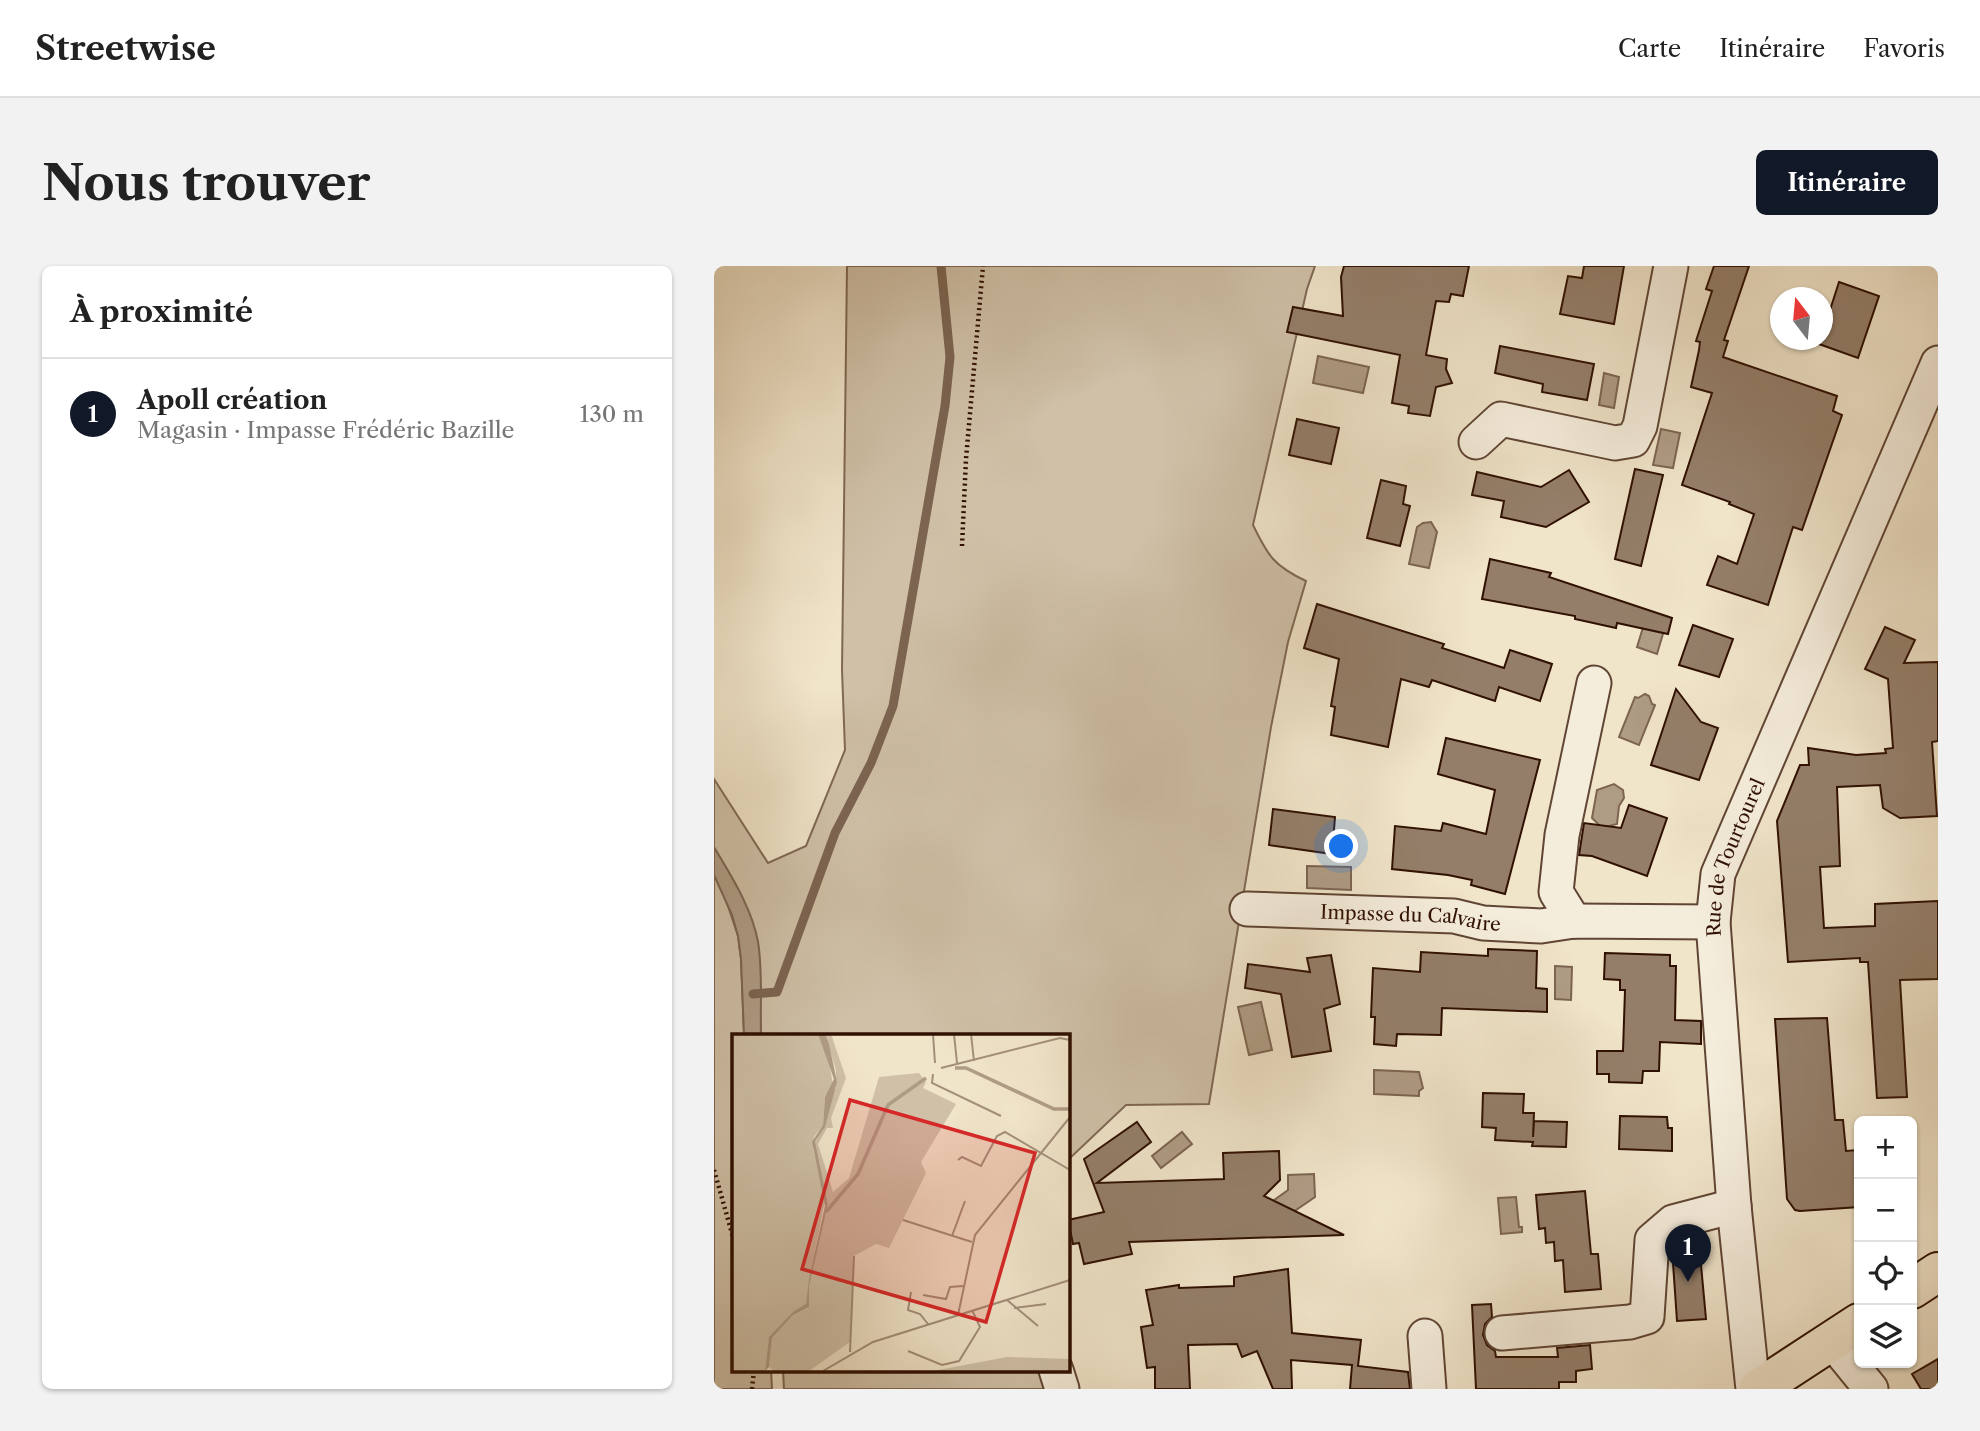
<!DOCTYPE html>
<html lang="fr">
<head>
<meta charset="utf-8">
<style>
  body { margin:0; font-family:"Libre Caslon Text",serif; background:#f2f2f2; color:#222 }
  .controls { position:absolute; right:21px; bottom:21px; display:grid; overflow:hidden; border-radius:10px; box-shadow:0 2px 5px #0004 }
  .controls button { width:63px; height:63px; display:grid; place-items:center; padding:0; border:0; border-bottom:2px solid #e0e0e0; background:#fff; color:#222; font:35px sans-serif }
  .compass { position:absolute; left:1056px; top:21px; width:63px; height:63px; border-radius:50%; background:#fff; box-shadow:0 2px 5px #0004; rotate:344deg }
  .you { position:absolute; left:628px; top:581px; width:24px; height:24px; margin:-18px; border:5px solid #fff; border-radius:50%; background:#1a73e8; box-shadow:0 0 0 10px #1a73e833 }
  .badge { display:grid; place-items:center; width:46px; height:46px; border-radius:50%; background:#111827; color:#fff; font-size:23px; font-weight:700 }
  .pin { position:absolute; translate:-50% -58px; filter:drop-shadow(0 2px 4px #0008) }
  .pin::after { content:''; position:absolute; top:37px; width:24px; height:21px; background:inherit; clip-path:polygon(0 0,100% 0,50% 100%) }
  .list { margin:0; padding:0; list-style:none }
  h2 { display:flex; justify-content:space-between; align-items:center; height:91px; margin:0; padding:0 28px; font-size:30px }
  h2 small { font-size:23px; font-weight:400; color:#767676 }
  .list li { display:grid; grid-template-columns:46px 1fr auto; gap:21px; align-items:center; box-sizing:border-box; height:112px; padding:0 28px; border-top:2px solid #e0e0e0 }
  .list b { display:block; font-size:26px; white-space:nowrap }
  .list p { margin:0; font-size:23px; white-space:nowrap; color:#767676 }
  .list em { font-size:23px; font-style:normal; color:#767676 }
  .icon { flex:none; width:38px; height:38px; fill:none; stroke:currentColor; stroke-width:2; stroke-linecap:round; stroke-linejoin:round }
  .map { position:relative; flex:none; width:1224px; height:1123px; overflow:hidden; border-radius:10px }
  header { display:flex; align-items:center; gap:42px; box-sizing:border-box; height:98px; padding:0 35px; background:#fff; border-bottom:2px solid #e0e0e0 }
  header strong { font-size:33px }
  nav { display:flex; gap:38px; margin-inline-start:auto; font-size:24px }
  .intro { display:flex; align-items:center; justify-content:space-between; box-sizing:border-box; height:168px; padding:0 42px }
  h1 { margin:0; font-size:49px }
  .button { padding:18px 32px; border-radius:10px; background:#111827; color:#fff; font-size:24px; font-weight:700 }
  main { display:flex; gap:42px; padding:0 42px }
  aside { flex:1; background:#fff; border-radius:10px; box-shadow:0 2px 5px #0004 }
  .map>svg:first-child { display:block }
  .green { fill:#cfc0a7; stroke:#806854; stroke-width:2 }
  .water { fill:#af9c85; stroke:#7c6451; stroke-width:2 }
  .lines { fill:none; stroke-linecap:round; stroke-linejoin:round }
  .stream { stroke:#7c6451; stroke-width:9 }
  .building { fill:#947e69; stroke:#301002; stroke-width:2 }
  .minor-casing { stroke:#604534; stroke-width:37 }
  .primary-casing { stroke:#301002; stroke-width:42 }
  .path { stroke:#301002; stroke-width:4.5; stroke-dasharray:2 3.5; stroke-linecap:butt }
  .minor { stroke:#f5eddc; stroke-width:33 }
  .primary { stroke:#f0e4c9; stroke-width:38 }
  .labels { text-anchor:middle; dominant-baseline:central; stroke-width:6; stroke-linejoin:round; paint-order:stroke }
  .street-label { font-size:19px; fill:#301002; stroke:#f5eddc }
  .inset-river { fill:none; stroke:#af9c85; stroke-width:3.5 }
  .inset-road { fill:none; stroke:#a38f79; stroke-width:2 }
  .view { fill:#d62828; fill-opacity:0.15; stroke:#d62828; stroke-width:3.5 }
  .inset-edge { fill:none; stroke:#301002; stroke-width:3.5 }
</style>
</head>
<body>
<header>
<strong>Streetwise</strong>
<nav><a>Carte</a><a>Itinéraire</a><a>Favoris</a></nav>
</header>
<div class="intro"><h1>Nous trouver</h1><a class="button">Itinéraire</a></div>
<main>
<aside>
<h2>À proximité<small></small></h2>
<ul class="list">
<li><span class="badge">1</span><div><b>Apoll création</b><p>Magasin · Impasse Frédéric Bazille</p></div><em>130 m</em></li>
</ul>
</aside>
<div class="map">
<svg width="1224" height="1123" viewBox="0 0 1224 1123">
  <rect width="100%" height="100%" fill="#f0e4c9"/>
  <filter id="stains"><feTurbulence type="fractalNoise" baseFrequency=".00286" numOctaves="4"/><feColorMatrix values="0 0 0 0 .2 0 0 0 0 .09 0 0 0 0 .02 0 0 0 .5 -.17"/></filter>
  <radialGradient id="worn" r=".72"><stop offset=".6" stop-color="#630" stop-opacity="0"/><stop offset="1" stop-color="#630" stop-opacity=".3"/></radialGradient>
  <g class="green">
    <path d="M133,0H601L593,23L539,259C554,290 560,300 592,315L574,376L557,461L495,838L412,839L354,894V769H47L44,677L37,652L22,619L0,582V513L54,597L92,580L131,484L128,404Z"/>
    <path d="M0,609L10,628L24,670L27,693L30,769H19V1104H57L58,1123H0Z"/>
    <path d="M69,1104H335L340,1123H70Z"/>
  </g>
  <g class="water">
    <path d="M604,90L655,101L649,127L599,117Z"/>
    <path d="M890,107L905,111L900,142L885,139Z"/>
    <path d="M947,163L966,167L959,202L939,199Z"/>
    <path d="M717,256L723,266L715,302L695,298L703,261L709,257Z"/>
    <path d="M934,345L954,351L943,388L923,381Z"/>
    <path d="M931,428L935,430L938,438L941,439L925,479L905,471L921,431L924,432Z"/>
    <path d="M900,518L909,524L910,532L905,540L903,558L888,562L878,552L883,524Z"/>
    <path d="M0,581C17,610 38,642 44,676C49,706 46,739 47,769H30L27,693L24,670L18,649L0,609Z"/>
    <path d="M593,600L637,601V624L593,622Z"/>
    <path d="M841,700L858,701L857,734L841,733Z"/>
    <path d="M547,736L558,784L535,789L524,741Z"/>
    <path d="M660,804L705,806L709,822L705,825V830L660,828Z"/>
    <path d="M468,866L478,878L447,902L438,890Z"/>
    <path d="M600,908L601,931L563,957L552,940L574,924V909Z"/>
    <path d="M802,931L805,961H808V966L787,968L784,932Z"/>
  </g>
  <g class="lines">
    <path class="stream" d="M39,728L63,726L121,567L157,497L179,440L231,140L236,91L227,0"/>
  </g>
  <g class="building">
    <path d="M630,0H755L749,30L737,28L735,36L722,35L712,89L733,93L732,103L738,117L722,121L716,150L694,147L695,140L678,137L686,89L573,66L579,41L629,50L627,11Z"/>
    <path d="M870,0H910L900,58L846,48L854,10L868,12Z"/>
    <path d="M1000,0H1035L1010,74L1014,75L1009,91L1123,130L1119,145L1128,149L1088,264L1079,261L1054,339L993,319L1004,290L1023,298L1040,248L1015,238L1016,236L968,219L998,127L977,121L985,84L986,76L982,75L998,25L992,23Z"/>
    <path d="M1125,16L1165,30L1144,92L1105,78L1106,74H1109V66Z"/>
    <path d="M786,80L880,98L873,134L828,126L829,118L781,107Z"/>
    <path d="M583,153L625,162L617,198L575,189Z"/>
    <path d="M921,203L949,209L927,300L901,293Z"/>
    <path d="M855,204L875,236L832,261L787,251L790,235L758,229L763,206L827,221Z"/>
    <path d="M667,214L692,220L689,238L696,240L686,280L653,272Z"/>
    <path d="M776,293L837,307L835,311L958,352L954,368L903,357L902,362L861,353V350L768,333Z"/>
    <path d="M603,338L730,378L728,382L790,402L796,384L838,398L826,435L785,421L781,435L718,414L715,421L687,413L674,481L617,469L621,441L617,440L625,393L590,382Z"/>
    <path d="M979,359L1019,373L1005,411L965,399Z"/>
    <path d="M1171,361L1201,374L1190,397L1224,396V475L1218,476L1223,550L1186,552L1169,542L1166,519L1123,521L1126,600L1106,601L1110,662L1161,660V638L1224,635V713L1186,714L1193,831L1163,832L1154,696H1146V692L1074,696L1063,555L1086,499H1095L1094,482L1142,489L1172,487L1171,483L1179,482L1174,413L1151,403Z"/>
    <path d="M962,423L987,456L1004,462L985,514L937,499Z"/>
    <path d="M732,472L826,494L791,628L757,619L758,614L734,609L678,603L681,560L727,565L729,557L772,568L781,524L724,508Z"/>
    <path d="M915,539L953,552L933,610L878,590L865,589L870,557L907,562Z"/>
    <path d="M559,543L621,551L618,588L555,579Z"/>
    <path d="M774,683L823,685L822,722L833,723V746L728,742L727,769L683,768L682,780L660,778L661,751H657L659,702L706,706L707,686L774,690Z"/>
    <path d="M891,687L956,689V700H962L961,754L987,755V778L946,776L945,805H929L928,817L895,816V808H883V785H909L911,724H906V714L890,713Z"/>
    <path d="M617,689L626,738L610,743L617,785L578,791L567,728L531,722L534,698L596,706L593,692Z"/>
    <path d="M1113,752L1121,854H1129L1132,885L1144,884L1145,941L1086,945L1081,944L1073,933L1061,753Z"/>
    <path d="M769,827L810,828L809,847H820L819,871L820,855L853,856L852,881L818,880L819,876L781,874L782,862L768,861Z"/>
    <path d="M906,850L953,851L954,862H958V885L905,883Z"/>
    <path d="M423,856L437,876L383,917L510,913L509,887L565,885L566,914L550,930L630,969L415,976L418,988L370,998L365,977L359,978L354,954L390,946L370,893Z"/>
    <path d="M871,925L877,988H884L887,1023L851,1026L849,994L841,995L840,976L832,977L831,962L825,963L822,929Z"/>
    <path d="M986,988L992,1053L963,1055L959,997L966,989Z"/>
    <path d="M574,1003L578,1067L647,1074L644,1100L694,1106L696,1123H636L638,1099L577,1094L578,1123H559L543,1085L528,1091L523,1078L474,1079L476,1123H441V1101L433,1102L427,1061L439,1059L432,1024L465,1019V1022L520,1020V1011Z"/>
    <path d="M777,1038L778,1051L771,1058L769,1069L773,1079L781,1085L782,1091H844L843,1082L876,1079L878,1103L862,1105V1116H845V1123H762L758,1039Z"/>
    <path d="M1224,1093V1123H1207L1198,1108Z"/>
  </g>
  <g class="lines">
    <g class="minor-casing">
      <g id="minor">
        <path d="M762,176L787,153L901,177L919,174L926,160L957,0"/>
        <path id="s1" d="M533,643L740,650L769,657L827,660L860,655L999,656"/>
        <path d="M860,655L842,626L848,569L880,417"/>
        <path d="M788,1067L916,1056L933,1051L938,974L959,956L1020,940"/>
        <path d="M711,1070L715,1123"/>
        <path d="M1118,1075L1157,1123"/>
        <path d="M342,1104L348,1123"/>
        <path id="s2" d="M1039,1123L1020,940L999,656L1004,608L1224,97"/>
      </g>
    </g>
    <g class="primary-casing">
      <g id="primary">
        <path d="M1198,1023L1224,1006"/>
        <path d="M1044,1123L1145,1057"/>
      </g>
    </g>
    <g class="path">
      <path d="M248,280L252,193L269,0"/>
      <path d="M0,904L19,971"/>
      <path d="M38,1123L40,1104"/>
    </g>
    <use href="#minor" class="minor"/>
    <use href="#primary" class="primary"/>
  </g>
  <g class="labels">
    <g class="street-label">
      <text stroke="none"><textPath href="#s2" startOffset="537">Rue de Tourtourel</textPath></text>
      <text stroke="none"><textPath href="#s1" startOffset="164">Impasse du Calvaire</textPath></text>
    </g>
  </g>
  <g transform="translate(18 768)">
    <rect width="338" height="338" fill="#f0e4c9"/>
    <path d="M0,0H86L97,26L101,52L93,63L91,91L82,103L81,115L93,166L76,253L96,170L83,107L93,91L96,67L104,54V36L93,0H99L114,44L99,84L101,94H95L86,110L101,158L117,144L147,43L187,39L194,48L191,54L224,70L189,128L194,139L157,214L144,210L122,222L118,308L77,337H42L37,333L40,304L61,281L76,274V255L74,271L62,277L37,304L33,337H0ZM275,323L338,325V337H201Z" fill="#cfc0a7"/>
    <path d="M86,0H93L97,10L105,48L93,93L83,107L96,170L77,252V273L61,281L40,304L37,333L33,337L37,303L62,277L74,270L77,245L93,172L80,108L91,91L93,63L102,45Z" fill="#af9c85"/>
    <path class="inset-river" d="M223,34H234L322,75H338M94,178L126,140L156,71L194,44"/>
    <path class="inset-road" d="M201,0L203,29M222,0L225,29M239,0L242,27M209,34L328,4L338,6M201,40L200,49L269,82M226,126L230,123L249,132L265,102L273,98L338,136M171,186L240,208M220,202L233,167M179,258L176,276L188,280L196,290M191,261L214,265L218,253L231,252M275,266L306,292M282,274L314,270M226,281L243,201L338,83M176,317L210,331L227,327L248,293L240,276M118,318L122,222M91,337L141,308L338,246"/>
    <path class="view" d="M118,66L303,119L254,288L70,235Z"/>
    <rect width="338" height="338" class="inset-edge"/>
  </g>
  <rect width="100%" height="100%" filter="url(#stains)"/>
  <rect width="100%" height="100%" fill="url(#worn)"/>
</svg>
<div class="controls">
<button>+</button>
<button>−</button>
<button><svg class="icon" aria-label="locate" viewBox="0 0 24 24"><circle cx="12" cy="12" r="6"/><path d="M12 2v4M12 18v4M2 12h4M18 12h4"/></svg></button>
<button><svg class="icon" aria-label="layers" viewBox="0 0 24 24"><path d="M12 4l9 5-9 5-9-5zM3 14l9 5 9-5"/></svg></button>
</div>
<svg class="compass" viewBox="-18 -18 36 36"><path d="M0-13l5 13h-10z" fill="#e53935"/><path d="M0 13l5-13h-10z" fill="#767676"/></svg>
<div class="you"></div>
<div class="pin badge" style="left:974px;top:1016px">1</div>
</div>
</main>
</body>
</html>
